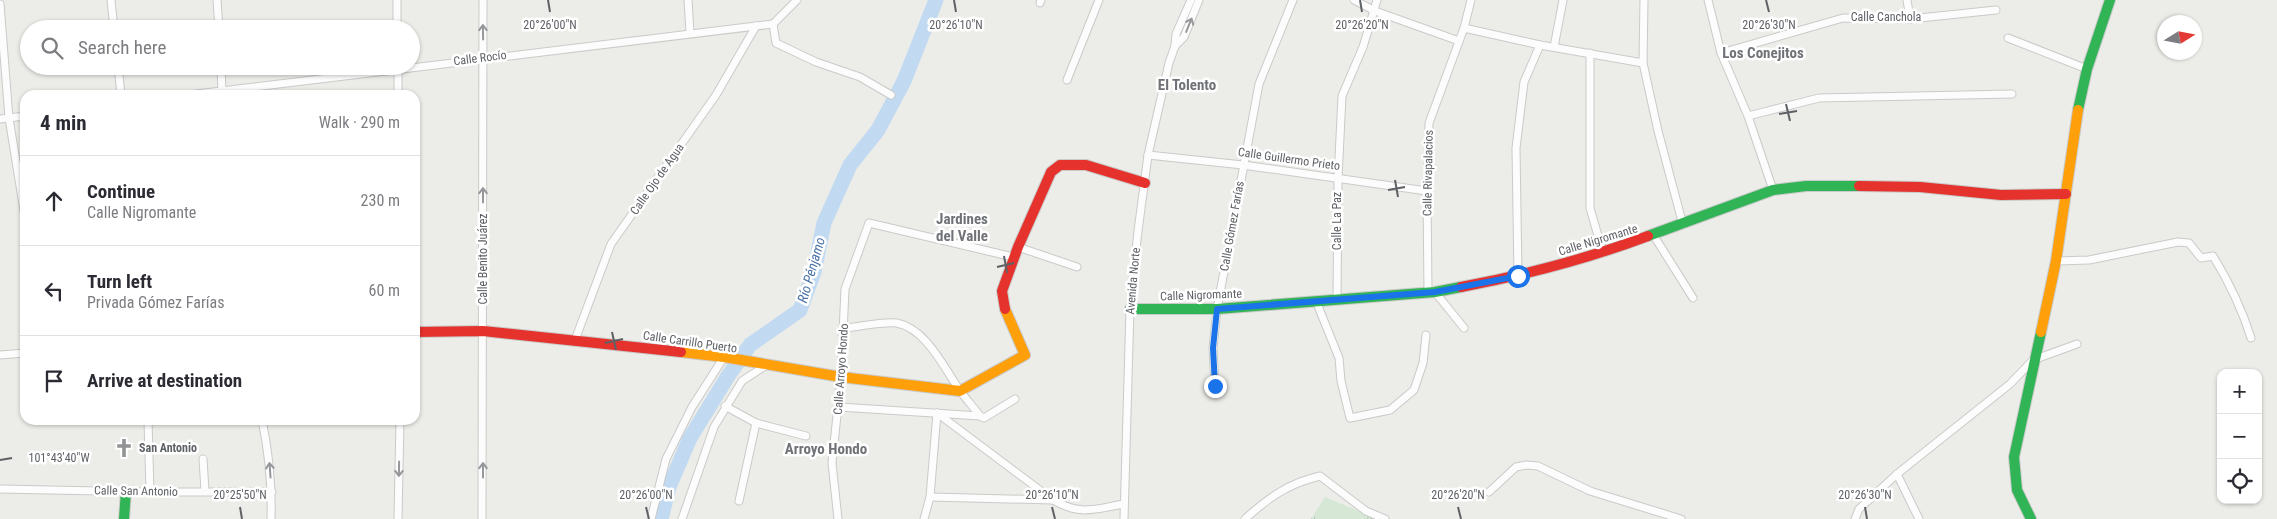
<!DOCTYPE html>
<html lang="en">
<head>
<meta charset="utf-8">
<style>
  body { margin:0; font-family:"Roboto Condensed",sans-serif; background:#f7f7f7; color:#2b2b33 }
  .controls { position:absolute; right:15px; bottom:15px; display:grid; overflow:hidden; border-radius:10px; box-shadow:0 1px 4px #0004 }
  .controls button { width:45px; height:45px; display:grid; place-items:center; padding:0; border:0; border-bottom:1px solid #e1e1e2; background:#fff; color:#2b2b33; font:25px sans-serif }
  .compass { position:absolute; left:2157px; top:15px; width:45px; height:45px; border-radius:50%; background:#fff; box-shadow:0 1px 4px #0004; rotate:79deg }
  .stop { position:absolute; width:15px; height:15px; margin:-11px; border:4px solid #1a73e8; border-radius:50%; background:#fff }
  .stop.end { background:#1a73e8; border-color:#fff; box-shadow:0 1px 5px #0008 }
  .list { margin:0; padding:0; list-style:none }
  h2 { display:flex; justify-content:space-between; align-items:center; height:65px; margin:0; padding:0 20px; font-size:21px }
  h2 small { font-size:16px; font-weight:400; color:#7c7c81 }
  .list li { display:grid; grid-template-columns:32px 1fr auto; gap:15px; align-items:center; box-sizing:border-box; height:90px; padding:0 20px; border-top:1px solid #e1e1e2 }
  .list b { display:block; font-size:19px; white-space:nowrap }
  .list p { margin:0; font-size:16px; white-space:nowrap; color:#7c7c81 }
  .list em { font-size:16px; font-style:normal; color:#7c7c81 }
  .icon { flex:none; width:28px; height:28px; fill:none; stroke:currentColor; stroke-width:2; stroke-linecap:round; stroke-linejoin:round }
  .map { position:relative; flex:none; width:2277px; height:519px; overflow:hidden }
  .search { position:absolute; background:#fff; box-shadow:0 1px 4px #0004; left:20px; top:20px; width:400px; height:55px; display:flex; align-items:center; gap:12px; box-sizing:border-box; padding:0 18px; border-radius:28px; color:#7c7c81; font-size:19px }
  .panel { position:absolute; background:#fff; box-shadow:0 1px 4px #0004; left:20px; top:90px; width:400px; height:335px; border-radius:15px }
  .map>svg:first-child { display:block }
  .grass { fill:url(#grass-tufts) }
  .garden { fill:#d7e7d6 }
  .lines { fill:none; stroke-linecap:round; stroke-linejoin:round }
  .river { stroke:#c1daf2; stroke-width:15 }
  .street-casing { stroke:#cacac9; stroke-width:9 }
  .fast-casing { stroke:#c9cac9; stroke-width:12 }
  .slow-casing { stroke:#c9cac9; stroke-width:12 }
  .jam-casing { stroke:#c9cac9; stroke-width:12 }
  .street { stroke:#fcfcfc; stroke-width:7 }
  .fast { stroke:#30b455; stroke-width:10 }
  .slow { stroke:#ff9f0a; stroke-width:10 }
  .jam { stroke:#e5322d; stroke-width:10 }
  .oneway { stroke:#95979a }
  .route { stroke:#1a73e8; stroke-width:6 }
  .ticks { fill:none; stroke:#5e6165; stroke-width:2 }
  .labels { text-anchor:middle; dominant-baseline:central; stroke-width:5; stroke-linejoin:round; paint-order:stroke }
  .street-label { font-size:12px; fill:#5e6165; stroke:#fff }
  .poi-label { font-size:12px; font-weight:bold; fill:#5e6165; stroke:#fff; text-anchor:start }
  .water-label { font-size:14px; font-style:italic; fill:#4c74a8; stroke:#fff }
  .quarter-label { font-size:15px; font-weight:bold; fill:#6f7277; stroke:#fff }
  .ticks-label { font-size:12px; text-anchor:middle; fill:#5e6165; stroke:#fff; stroke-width:5; stroke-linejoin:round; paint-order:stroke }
</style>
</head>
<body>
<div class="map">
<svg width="2277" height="519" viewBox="0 0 2277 519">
  <defs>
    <pattern id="grass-tufts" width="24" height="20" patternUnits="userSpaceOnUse" patternTransform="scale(1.25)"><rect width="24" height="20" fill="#d7e7d6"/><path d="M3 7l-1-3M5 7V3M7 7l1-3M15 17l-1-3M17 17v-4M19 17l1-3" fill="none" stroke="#b2bfb1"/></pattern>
  </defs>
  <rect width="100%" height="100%" fill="#ecece8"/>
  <path class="grass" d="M1325,497L1378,519H1311Z"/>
  <path class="garden" d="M1323,501L1362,519H1363H1315Z"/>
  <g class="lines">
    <path class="river" d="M661,519L669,487L690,438L728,376L750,345L800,310L814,272L824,223L850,165L878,130L904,81L936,0"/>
    <g class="street-casing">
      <g id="street">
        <path d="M111,0L114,29"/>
        <path d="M217,0L219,29"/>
        <path d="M397,0V29"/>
        <path d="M688,0L690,32"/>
        <path d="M1354,0L1375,11L1459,41"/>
        <path d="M1644,0L1643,63L1658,131L1683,225"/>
        <path d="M1708,0L1721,53L1748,116L1773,190"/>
        <path d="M1907,0L1910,19"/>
        <path d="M1040,3L1041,0"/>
        <path d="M0,4L9,118L25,217"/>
        <path d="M773,24L776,43L816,62L860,77L891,95"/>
        <path d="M773,24L797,0"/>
        <path d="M1464,28L1540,45L1643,63"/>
        <path d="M2008,38L2087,69"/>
        <path d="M1175,46L1184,37L1199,0"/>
        <path d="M1554,47L1563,0"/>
        <path d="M1590,53V208L1603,253"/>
        <path d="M1721,53L1843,18L1910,19L1996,10"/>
        <path d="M118,66L121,95"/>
        <path d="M221,66L222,93"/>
        <path d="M398,66V95"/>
        <path d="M1067,80L1099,0"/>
        <path d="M188,95L773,24"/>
        <path d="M1748,116L1819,98L2012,94"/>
        <path d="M0,119L25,116"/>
        <path d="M1148,155L1243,165L1427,191"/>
        <path d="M1654,236L1693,298"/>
        <path d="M1018,247L1077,267"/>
        <path d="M2056,261L2089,260L2178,242L2189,243L2201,258L2213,256C2229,282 2242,309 2251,338"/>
        <path d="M1518,276L1516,148L1524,82L1540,45"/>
        <path d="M1435,292L1464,328"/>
        <path d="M1428,293L1427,191L1429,123L1464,28L1471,0"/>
        <path d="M1337,300L1338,178L1342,96L1363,47L1377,0"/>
        <path d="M1316,301L1339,358L1341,381L1350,418L1390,410L1414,390L1423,363L1426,335"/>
        <path d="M844,328C859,327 883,321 897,323C927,329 945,370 961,392C967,400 974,408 980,416L984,418L1015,399"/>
        <path d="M575,340L611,244L716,95L756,26"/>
        <path d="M0,355L25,353"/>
        <path d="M1215,386L1213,348L1217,309L1259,84L1293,0"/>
        <path d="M725,406L756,423L806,436"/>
        <path d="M839,407L980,416"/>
        <path d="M937,413L1053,500C1081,516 1094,509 1124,504"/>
        <path d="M148,420L150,492"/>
        <path d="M262,420C269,453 272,485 271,519"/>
        <path d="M203,459L205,491"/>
        <path d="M1897,474L1919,519"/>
        <path d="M0,489L150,492H272"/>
        <path d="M1489,492L1516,467L1527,465L1538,466L1590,491L1681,519"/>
        <path d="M930,497L1053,500"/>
        <path d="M739,501L756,423"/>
        <path d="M398,519L400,420"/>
        <path d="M482,519L483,0"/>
        <path d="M651,519L666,459L692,407L724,357"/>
        <path d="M682,519L714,427L742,381L765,366"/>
        <path d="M838,519L832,463L841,377L845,289L869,223L1013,257"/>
        <path d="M924,519L930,497L937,413"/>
        <path d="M1124,519L1130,309L1138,231L1148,155L1169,63L1175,46L1176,34L1191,0"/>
        <path d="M1245,519C1268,498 1289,483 1320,476L1366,511L1385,519"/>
        <path d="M1855,519L1859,509L1897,474L2010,384L2033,360L2077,344"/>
      </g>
    </g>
    <g class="fast-casing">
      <g id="fast">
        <path d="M2078,110L2087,69L2110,0"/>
        <path d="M1648,236L1773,190L1806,186H1859"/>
        <path d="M1130,309H1217L1435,292L1461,287"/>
        <path d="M124,519L126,491"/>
        <path d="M2031,519L2017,490L2014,457L2041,332"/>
      </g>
    </g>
    <g class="slow-casing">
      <g id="slow">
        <path d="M2041,332L2056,261L2078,110"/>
        <path d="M681,352L724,357L841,377L960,391L1025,355L1005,309"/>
      </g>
    </g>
    <g class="jam-casing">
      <g id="jam">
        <path d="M1859,186L1920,187L2001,195L2066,194"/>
        <path d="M1461,287C1525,275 1587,259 1648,236"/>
        <path d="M1005,309L1002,291L1018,247L1051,172L1060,165H1086L1145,183"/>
        <path d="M415,332L483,331L681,352"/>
      </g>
    </g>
    <use href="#street" class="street"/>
    <use href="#fast" class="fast"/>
    <use href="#slow" class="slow"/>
    <use href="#jam" class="jam"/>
  </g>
  <defs><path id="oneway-shaft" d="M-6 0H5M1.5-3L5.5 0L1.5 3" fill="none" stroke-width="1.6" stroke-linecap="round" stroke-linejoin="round" transform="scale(1.25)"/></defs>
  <g class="oneway">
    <use href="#oneway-shaft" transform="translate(1189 25) rotate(-68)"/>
    <use href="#oneway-shaft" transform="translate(483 32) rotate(-91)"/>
    <use href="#oneway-shaft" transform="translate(483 195) rotate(-90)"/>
    <use href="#oneway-shaft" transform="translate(399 469) rotate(91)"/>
    <use href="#oneway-shaft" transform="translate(270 470) rotate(-94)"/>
    <use href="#oneway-shaft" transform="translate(483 470) rotate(-90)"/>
  </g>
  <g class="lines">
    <path class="route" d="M1215,386L1213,348L1217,309L1435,292L1518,276"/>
  </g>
  <path class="ticks" d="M548,0L550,12M954,0L956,12M1360,0L1362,12M1766,0L1769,12M1786,104L1790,121M1779,114L1797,111M1395,180L1398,197M1388,190L1405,187M1004,256L1007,273M997,267L1014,263M612,332L616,350M605,343L623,339M0,460L12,458M240,507L242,519M646,507L649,519M1052,507L1055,519M1458,507L1461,519M1865,507L1867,519"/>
  <defs>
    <g id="church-bare" transform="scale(1.5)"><path d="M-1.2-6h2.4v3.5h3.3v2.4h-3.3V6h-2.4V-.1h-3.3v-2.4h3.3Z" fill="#909293" stroke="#fff" stroke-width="2.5" paint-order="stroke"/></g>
  </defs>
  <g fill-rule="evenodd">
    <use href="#church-bare" x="124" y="448"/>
  </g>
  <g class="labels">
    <g class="street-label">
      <text x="1886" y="17">Calle Canchola</text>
      <text transform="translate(480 58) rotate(-7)">Calle Rocío</text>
      <text transform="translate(1289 159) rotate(8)">Calle Guillermo Prieto</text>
      <text transform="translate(1428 173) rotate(-89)">Calle Rivapalacios</text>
      <text transform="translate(657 179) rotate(-55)">Calle Ojo de Agua</text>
      <text transform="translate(1337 221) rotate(-90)">Calle La Paz</text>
      <text transform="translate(1232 226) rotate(-80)">Calle Gómez Farías</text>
      <text transform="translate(1598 240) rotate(-17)">Calle Nigromante</text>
      <text transform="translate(483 259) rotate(-90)">Calle Benito Juárez</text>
      <text transform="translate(1133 281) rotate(-85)">Avenida Norte</text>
      <text transform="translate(1201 295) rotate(-2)">Calle Nigromante</text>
      <text transform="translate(690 342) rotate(8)">Calle Carrillo Puerto</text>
      <text transform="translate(841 369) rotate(-86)">Calle Arroyo Hondo</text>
      <text transform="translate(136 491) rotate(1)">Calle San Antonio</text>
    </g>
    <g class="poi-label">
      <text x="139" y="448">San Antonio</text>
    </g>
    <g class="water-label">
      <text transform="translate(811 270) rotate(-74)">Río Pénjamo</text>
    </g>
    <g class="quarter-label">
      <text x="1763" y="53">Los Conejitos</text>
      <text x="1187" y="85">El Tolento</text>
      <text x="962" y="219">Jardines<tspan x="962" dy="17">del Valle</tspan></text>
      <text x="826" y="449">Arroyo Hondo</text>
    </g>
  </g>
  <g class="ticks-label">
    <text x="550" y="29">20°26'00"N</text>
    <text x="956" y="29">20°26'10"N</text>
    <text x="1362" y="29">20°26'20"N</text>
    <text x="1769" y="29">20°26'30"N</text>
    <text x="59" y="462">101°43'40"W</text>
    <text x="240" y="499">20°25'50"N</text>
    <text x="646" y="499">20°26'00"N</text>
    <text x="1052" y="499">20°26'10"N</text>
    <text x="1458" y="499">20°26'20"N</text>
    <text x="1865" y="499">20°26'30"N</text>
  </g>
</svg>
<div class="controls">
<button>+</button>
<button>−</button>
<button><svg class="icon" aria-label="locate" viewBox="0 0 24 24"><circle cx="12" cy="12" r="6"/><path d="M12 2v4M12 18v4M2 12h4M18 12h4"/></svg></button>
</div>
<svg class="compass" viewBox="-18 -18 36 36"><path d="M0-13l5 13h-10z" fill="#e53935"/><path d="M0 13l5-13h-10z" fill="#7c7c81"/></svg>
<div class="stop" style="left:1518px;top:276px"></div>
<div class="stop end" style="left:1215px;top:386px"></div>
<div class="search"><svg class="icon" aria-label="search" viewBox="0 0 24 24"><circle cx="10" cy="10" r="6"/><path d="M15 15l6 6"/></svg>Search here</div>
<section class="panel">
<h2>4 min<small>Walk · 290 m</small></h2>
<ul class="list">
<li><svg class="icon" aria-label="ahead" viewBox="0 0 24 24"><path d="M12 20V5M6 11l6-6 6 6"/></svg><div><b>Continue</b><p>Calle Nigromante</p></div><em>230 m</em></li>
<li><svg class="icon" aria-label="left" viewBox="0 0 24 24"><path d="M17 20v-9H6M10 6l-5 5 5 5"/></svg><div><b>Turn left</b><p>Privada Gómez Farías</p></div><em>60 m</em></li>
<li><svg class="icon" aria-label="arrive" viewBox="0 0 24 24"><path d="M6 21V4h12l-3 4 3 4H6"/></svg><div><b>Arrive at destination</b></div></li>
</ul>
</section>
</div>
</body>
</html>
